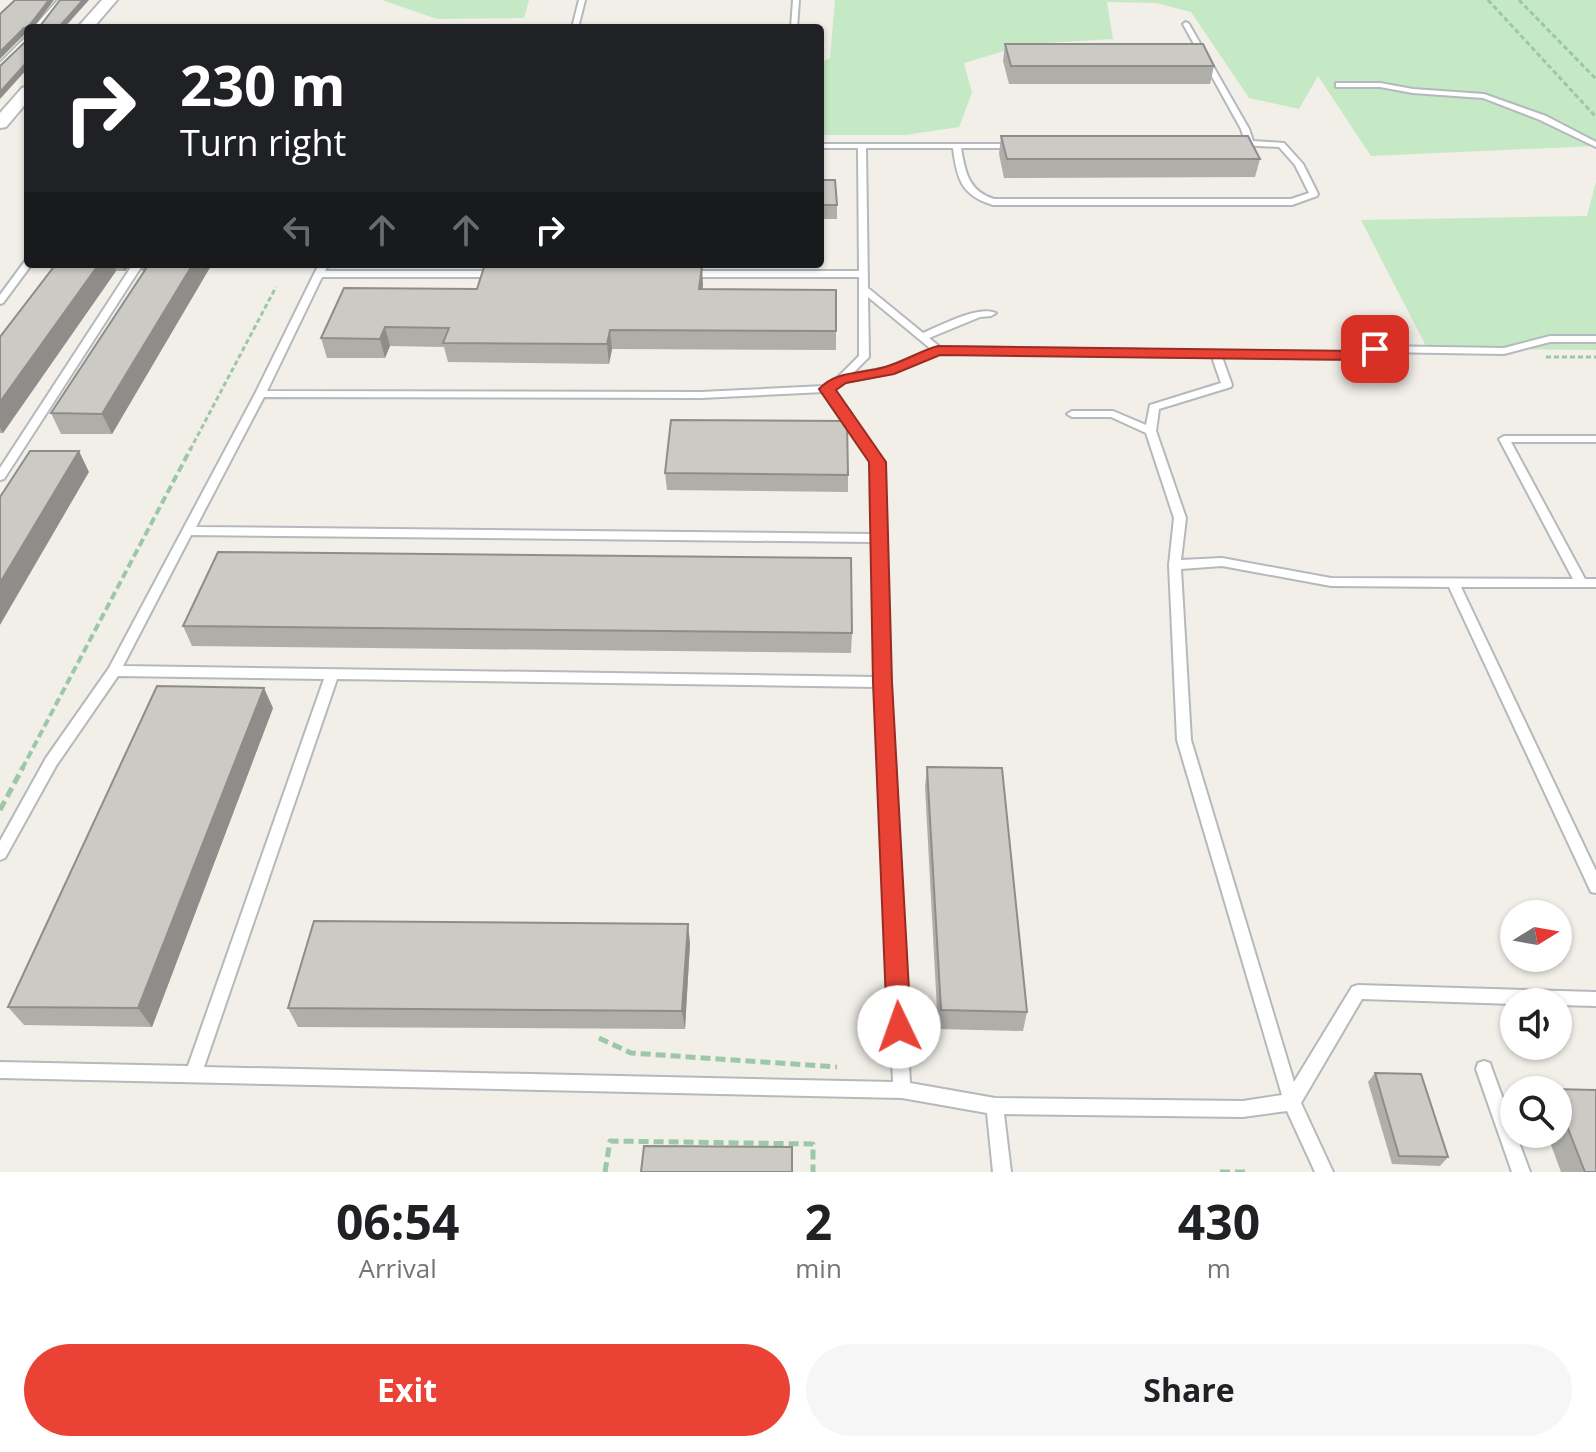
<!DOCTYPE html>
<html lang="en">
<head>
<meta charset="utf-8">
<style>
  body { margin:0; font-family:"Open Sans",sans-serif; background:#f6f6f6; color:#202124; height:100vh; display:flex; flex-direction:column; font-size:30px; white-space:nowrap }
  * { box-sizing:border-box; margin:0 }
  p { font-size:26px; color:#757577 }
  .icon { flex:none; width:44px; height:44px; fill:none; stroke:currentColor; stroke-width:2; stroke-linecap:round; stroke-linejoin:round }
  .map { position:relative; height:1172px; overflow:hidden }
  .details { display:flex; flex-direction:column; background:#fff; flex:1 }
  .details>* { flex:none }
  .guide { position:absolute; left:24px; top:24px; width:800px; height:244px; border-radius:8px; box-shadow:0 2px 6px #0004; background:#202124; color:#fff; overflow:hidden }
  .needle { width:52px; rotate:79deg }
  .buttons { position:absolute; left:1500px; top:900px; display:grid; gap:16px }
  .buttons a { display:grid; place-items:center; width:72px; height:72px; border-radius:50%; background:#fff; box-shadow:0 2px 6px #0004; font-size:40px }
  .pin { position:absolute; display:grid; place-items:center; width:68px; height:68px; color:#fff; margin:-34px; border-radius:16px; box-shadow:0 4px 12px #0006 }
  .me { position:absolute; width:88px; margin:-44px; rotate:357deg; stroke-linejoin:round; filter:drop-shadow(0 0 6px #0008) }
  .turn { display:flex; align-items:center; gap:28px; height:168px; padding:0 24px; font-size:36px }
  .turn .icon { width:104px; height:104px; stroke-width:2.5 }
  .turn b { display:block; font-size:56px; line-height:68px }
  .lanes { display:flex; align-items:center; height:76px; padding:0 24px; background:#0003; justify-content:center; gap:40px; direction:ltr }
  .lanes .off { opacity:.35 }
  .eta { display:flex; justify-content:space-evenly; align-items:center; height:136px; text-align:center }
  .eta b { font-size:48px; font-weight:700; line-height:56px }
  .cta { display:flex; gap:16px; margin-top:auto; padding:16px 24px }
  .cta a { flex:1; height:92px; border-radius:48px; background:#ea4335; color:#fff; font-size:32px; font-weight:700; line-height:92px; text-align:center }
  .cta a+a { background:#f6f6f6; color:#202124 }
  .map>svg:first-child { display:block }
  .green { fill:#c5e8c5 }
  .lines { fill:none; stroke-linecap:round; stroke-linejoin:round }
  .service-casing { stroke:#b5b8bc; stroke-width:4 }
  .minor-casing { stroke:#b5b8bc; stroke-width:4 }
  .path-far2 { stroke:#9cc7a9; stroke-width:3; stroke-dasharray:5 3; stroke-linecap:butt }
  .path-far1 { stroke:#9cc7a9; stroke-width:4; stroke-dasharray:8 4; stroke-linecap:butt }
  .path { stroke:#9cc7a9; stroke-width:5; stroke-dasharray:10 5; stroke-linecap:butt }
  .service { fill:#fff; fill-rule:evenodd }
  .minor { fill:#fff; fill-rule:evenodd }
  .wall { fill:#afaea9 }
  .shaded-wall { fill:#8f8d8a }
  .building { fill:#cccac5; stroke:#8f8d8a; stroke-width:2 }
  .route { fill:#ea4335; stroke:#982c22; stroke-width:2 }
</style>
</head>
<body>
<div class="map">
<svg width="1596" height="1172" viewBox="0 0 1596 1172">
  <rect width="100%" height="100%" fill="#f1efe8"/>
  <!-- green -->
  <g class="green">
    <polygon points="382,0 529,0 524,18 437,19"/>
    <polygon points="835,0 1596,0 1596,146 1371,156 1318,76 1299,109 1249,98 1191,12 1156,3 1107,2 1113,39 1028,44 964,63 972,93 959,127 905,135 820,135 820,63 830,58"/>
    <polygon points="1596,182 1596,350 1427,348 1361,220 1587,216"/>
  </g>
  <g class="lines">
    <!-- service casing -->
    <g class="service-casing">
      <g id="service">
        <polygon points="58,0 65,0 40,28 33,28"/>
        <polygon points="579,0 585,0 578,28 572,28"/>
        <polygon points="793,0 799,0 797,28 791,28"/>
        <path d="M1186 22 1189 24 1249 129 1253 141 1284 143 1303 164 1318 194 1317 196 1292 205H993C961 195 957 179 953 148H866L868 288 923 333C942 325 978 305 996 313L991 316 980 317 929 338 940 347 1363 353 1375 346 1504 348 1550 336H1596V342H1550L1504 354 1377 352 1365 359 1222 357 1232 385 1231 387 1159 409 1156 431 1186 518 1181 560 1222 558 1331 578 1573 579 1499 439 1504 436H1596V442H1511L1585 579H1596V587H1461L1596 871V893L1591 892 1449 587 1331 586 1222 566 1181 569 1191 740 1294 1082 1352 987 1358 985 1596 992V1006L1558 1005V1002H1514V1004L1362 999 1301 1103 1333 1172H1315L1287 1111 1243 1117 1004 1114 1011 1172H993L987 1113 902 1098 0 1078V1062L188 1066 324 679 118 676 56 766 5 858 0 860V841L46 758 109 668 255 394 319 264H329L325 271H496L501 274 496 277H322L267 391 701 392 824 386 838 377 859 356V277H686L681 274 686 271H859L858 148H820V144H1016V148H961C965 173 969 191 994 199H1291L1309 193 1295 165 1279 147 1240 145V141H1245L1241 129 1183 24ZM868 297 931 349 886 368 852 374 869 357ZM939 353 1212 357 1221 383 1150 405 1146 425 1113 411H1072L1067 414 1072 417H1111L1146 433 1174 518 1169 565 1177 740 1282 1095 1243 1101 995 1098 910 1083 889 682 882 462 833 390 844 382 892 373ZM824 392 872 462 873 534 196 527 264 397 701 398ZM191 535 873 542 876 677 123 666ZM337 679 877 687 893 1082 204 1067Z"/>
        <polygon points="28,35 28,41 0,69 0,63"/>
        <polygon points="1336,83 1380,83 1413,89 1484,94 1546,116 1596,142 1596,147 1540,120 1483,98 1413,93 1380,87 1336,87"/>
        <polygon points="28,260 28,264 32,264 3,303 0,304 0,295 25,261"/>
        <polygon points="133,264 143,264 4,479 0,480 0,468"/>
        <polygon points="1484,1061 1490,1063 1492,1069 1514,1129 1514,1134 1516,1134 1530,1172 1512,1172 1476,1069 1478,1063"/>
      </g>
    </g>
    <!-- minor casing -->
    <g class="minor-casing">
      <g id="minor">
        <polygon points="102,0 117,0 93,28 77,28"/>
        <polygon points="28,86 28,101 6,127 0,128 0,113 22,88"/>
      </g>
    </g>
    <!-- path-far2 -->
    <g class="path-far2">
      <polyline points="1488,0 1596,117"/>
      <polyline points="1519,0 1596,79"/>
      <polyline points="1546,357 1596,357"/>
      <polyline points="190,450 276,287"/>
    </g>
    <!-- path-far1 -->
    <polyline class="path-far1" points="22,769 191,448"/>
    <!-- path -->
    <g class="path">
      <polyline points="0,810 23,767"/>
      <polyline points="599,1038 631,1053 837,1067"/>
      <polyline points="605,1172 610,1141 813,1144 813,1172"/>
      <polyline points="1220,1172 1250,1172"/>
    </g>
    <!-- service -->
    <use href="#service" class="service"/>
    <!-- minor -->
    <use href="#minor" class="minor"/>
  </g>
  <!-- wall -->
  <g class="wall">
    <polygon points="1005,44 1214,66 1210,84 1009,84 1003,61"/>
    <polygon points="1001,136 1260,159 1255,177 1004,178 999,154"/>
    <polygon points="820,180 837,205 837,219 820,219"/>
    <polygon points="56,264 131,264 125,271 116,271 3,433 0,433 0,337"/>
    <polygon points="139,264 212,264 112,434 61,434 51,413 144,271 142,271"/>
    <polygon points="703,285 702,289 836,331 836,350 612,349 609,364 448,362 444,347 390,346 385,358 327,358 321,338 477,289"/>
    <polygon points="665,473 848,475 848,492 667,490"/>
    <polygon points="183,626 852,633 851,653 192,646"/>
    <polygon points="273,708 152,1027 24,1025 8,1007"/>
    <polygon points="927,767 1027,1012 1023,1031 938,1029 925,787"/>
    <polygon points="690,943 685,1029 298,1027 288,1008"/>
    <polygon points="1375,1073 1448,1157 1440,1166 1392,1164 1368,1082"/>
    <polygon points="1553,1089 1596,1090 1596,1172 1561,1172 1547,1134 1558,1134 1558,1090"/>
  </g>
  <!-- shaded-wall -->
  <g class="shaded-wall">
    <polygon points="49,0 54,0 33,28 29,26"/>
    <polygon points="83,0 89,0 64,28 58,28"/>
    <polygon points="24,28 26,33 0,59 0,52"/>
    <polygon points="28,61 28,68 0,99 0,92"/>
    <polygon points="99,264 114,264 116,271 3,433 0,428 0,402"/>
    <polygon points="122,264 131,264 125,271"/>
    <polygon points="193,264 212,264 112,434 102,414"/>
    <polygon points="702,266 703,285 700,308 699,289"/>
    <polygon points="385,327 390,346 385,358 380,339"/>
    <polygon points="610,330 612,349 609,364 607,344"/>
    <polygon points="79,451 89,472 0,625 0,583"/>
    <polygon points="264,688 273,708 152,1027 138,1008"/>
    <polygon points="688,924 690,943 685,1029 682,1011"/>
  </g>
  <!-- building -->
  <g class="building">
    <polygon points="15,0 49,0 29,26 40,26 60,0 83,0 58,28 24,28 0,52 0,14"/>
    <polygon points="28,39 28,61 0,92 0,66"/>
    <polygon points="1005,44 1203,44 1214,66 1011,66"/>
    <polygon points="1001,136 1248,136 1260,159 1007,159"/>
    <polygon points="820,180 835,180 837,205 820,205"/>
    <polygon points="56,264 99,264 0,402 0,337"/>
    <polygon points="149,264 193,264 102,414 51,413"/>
    <polygon points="485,264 702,266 699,289 836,290 836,331 610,330 607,344 443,343 449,328 385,327 380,339 321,338 344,288 477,289"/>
    <polygon points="671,420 847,421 848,475 665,473"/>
    <polygon points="30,451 79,451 0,583 0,497"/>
    <polygon points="218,552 851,558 852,633 183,626"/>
    <polygon points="157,686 264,688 138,1008 8,1007"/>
    <polygon points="927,767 1002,768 1027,1012 941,1010"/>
    <polygon points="314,921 688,924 682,1011 288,1008"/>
    <polygon points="1375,1073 1421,1074 1448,1157 1399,1156"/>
    <polygon points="1553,1089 1596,1090 1596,1172 1585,1172 1558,1103 1558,1090"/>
    <polygon points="644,1146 792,1147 792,1172 641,1172"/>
  </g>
  <!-- route -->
  <path class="route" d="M1375 345 1382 349 1365 360 940 355 894 374 846 383 836 390 886 462 892 682 911 1027 908 1035 899 1039 890 1035 887 1027 873 682 869 462 819 389C837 370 862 374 885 367 903 362 920 351 938 346L1362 351Z"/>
</svg>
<div class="buttons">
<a><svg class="needle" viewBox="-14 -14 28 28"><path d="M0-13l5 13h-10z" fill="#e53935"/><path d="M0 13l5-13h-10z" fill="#757577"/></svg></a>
<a><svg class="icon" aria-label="sound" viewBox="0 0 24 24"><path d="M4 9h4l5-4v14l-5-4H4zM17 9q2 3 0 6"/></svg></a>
<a><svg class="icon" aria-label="search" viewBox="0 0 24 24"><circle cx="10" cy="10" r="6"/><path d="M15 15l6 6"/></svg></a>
</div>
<div class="pin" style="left:1375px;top:349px;background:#d93025"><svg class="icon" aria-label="arrive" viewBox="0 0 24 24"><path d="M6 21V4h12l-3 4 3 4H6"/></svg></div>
<svg class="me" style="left:899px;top:1027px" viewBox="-20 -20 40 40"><circle r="19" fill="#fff"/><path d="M0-13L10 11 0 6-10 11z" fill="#ea4335"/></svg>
<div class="guide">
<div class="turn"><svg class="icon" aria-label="right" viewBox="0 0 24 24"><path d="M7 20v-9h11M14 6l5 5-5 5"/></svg><div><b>230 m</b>Turn right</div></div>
<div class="lanes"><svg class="icon off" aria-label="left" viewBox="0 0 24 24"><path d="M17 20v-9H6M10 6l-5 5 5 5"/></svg><svg class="icon off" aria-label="ahead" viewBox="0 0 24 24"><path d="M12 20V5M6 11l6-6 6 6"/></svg><svg class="icon off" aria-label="ahead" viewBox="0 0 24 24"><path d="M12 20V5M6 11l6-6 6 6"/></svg><svg class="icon" aria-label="right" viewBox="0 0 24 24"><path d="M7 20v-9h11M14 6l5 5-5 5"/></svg></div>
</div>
</div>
<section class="details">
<div class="eta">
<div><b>06:54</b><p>Arrival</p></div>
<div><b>2</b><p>min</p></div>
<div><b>430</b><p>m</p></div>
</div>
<div class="cta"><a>Exit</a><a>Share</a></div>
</section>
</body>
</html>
